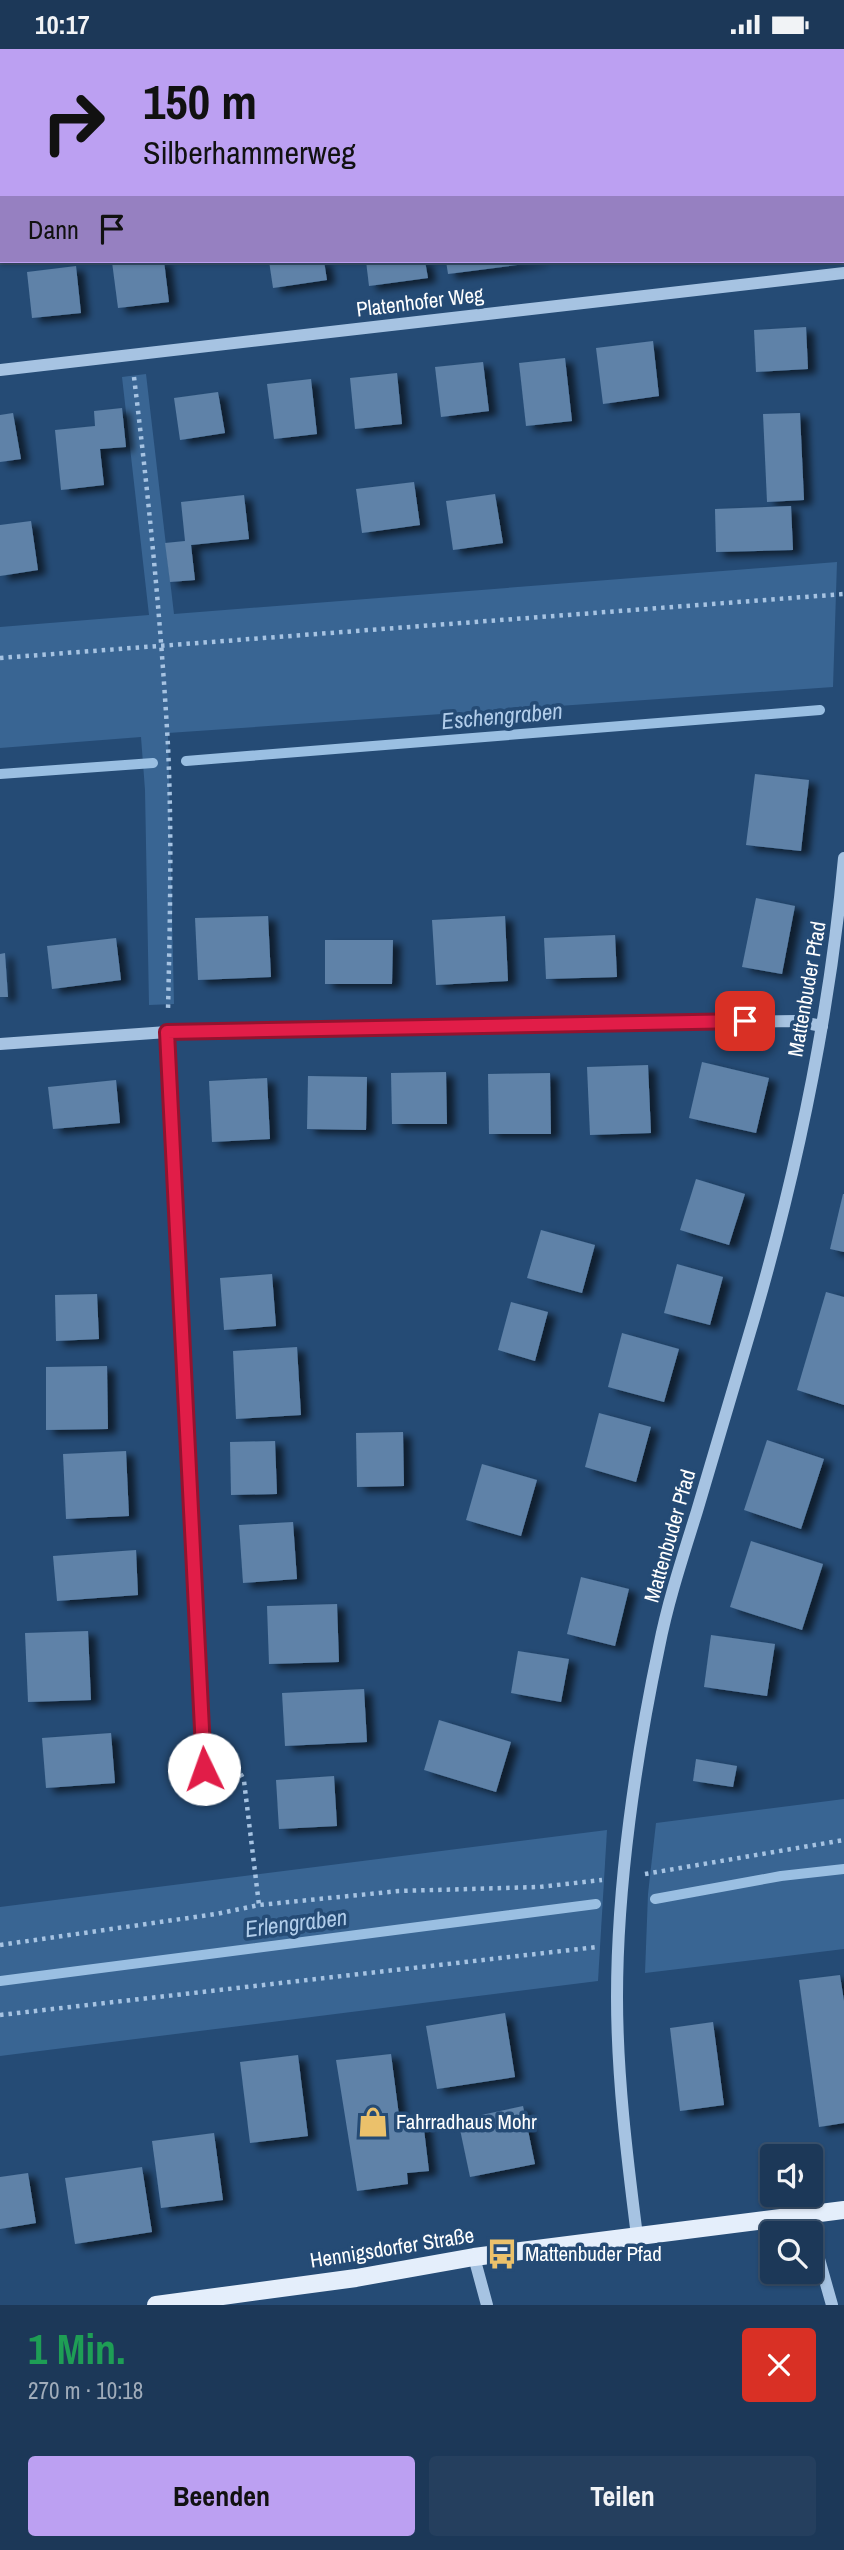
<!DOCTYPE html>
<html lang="de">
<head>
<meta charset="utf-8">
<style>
  body { margin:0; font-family:"Archivo Narrow",sans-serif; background:#253f5e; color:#f1f3f6; height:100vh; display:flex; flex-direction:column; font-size:26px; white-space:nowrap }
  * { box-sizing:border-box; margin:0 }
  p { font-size:23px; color:#a0acba }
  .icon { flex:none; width:38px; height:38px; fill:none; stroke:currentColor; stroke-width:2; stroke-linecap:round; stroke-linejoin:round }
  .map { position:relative; height:2256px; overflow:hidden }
  .drawer { display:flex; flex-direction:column; background:#1c3858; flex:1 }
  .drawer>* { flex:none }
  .guide { position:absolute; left:0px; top:0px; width:845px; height:214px; box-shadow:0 2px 5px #0004,0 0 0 2px #3a526e; background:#bca0f2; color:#111; overflow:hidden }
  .fabs { position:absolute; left:760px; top:2095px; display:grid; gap:14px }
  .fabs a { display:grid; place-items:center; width:63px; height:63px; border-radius:7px; background:#1c3858; box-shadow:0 2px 5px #0004,0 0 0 2px #3a526e; font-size:35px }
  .pin { position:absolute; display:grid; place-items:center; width:60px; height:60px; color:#fff; margin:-30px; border-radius:14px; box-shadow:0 4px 10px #0006 }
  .me { position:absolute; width:77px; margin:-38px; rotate:357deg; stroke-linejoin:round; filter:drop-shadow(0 0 5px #0008) }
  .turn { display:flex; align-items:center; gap:24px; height:147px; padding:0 28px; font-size:32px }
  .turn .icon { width:91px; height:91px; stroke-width:2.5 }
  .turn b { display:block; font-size:49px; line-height:60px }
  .then { display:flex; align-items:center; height:66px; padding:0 28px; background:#0003; gap:14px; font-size:26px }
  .round { display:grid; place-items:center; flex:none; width:74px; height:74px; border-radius:7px; background:#253f5e }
  .overview { display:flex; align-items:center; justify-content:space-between; height:119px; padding:0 28px }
  h1 { font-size:42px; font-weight:700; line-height:52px; color:#1e9e55 }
  .button { display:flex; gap:14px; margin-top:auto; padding:14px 28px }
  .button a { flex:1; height:80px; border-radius:7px; background:#bca0f2; color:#111; font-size:28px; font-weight:700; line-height:80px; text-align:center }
  .button a+a { background:#253f5e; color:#f1f3f6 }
  .status { display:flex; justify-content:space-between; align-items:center; height:49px; padding:0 35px; background:#1c3858; direction:ltr }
  .status svg { height:19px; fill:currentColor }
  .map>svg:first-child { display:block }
  .green { fill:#396593 }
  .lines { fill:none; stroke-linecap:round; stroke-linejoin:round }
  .stream { stroke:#9abfe2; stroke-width:10 }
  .building { fill:#5e82a8; filter:url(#shadow) }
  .path { stroke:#a6c3e2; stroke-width:4.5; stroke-dasharray:3.5 5; stroke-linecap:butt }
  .minor { stroke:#a6c3e2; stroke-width:12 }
  .major { stroke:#e4eefb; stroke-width:18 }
  .route-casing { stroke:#92132f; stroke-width:18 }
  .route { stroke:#e11d48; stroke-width:12 }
  .labels { text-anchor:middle; stroke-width:7; stroke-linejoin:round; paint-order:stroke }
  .street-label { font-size:21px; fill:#fff; stroke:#254b75 }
  .poi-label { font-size:21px; fill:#fff; stroke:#254b75; text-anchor:start }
  .water-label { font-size:23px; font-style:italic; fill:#b1cdea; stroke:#254b75 }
</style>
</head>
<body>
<div class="status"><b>10:17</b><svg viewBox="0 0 49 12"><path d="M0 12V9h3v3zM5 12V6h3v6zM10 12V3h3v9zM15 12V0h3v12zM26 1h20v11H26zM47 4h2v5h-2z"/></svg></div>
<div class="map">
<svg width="844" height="2256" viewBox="0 0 844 2256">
  <defs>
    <filter id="shadow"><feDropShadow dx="8" dy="4.5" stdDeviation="3.5" flood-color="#0009"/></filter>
  </defs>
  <rect width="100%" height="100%" fill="#254b75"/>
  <!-- green -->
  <g class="green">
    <polygon points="146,325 174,565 837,513 833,638 168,684 174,955 149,956 145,741 141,688 0,699 0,578 149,566 122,328"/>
    <polygon points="844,1750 844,1900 645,1924 648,1845 656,1774"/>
    <polygon points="607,1781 598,1932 0,2007 0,1858"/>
  </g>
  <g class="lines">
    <!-- stream -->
    <g class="stream">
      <polyline points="186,712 820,661"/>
      <polyline points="0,725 153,714"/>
      <polyline points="655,1850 781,1827 844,1820"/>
      <polyline points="0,1932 596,1855"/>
    </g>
  </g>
  <!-- building -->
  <g class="building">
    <polygon points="123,212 164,212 169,253 118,259 112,213"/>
    <polygon points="269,212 324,212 327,231 273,239"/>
    <polygon points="366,212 425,212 428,229 369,237"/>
    <polygon points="446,212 540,212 540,213 448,225"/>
    <polygon points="76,217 81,264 32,269 27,223"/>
    <polygon points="806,278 808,320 756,323 754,281"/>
    <polygon points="653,292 659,347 603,355 596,299"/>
    <polygon points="565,309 572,372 526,377 519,314"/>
    <polygon points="483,313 489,362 441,368 435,318"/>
    <polygon points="397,324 402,375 355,380 350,329"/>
    <polygon points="311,330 317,385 274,390 267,335"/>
    <polygon points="218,343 225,384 180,391 174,349"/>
    <polygon points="122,359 126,398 100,400 104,436 61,441 55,381 95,377 94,362"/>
    <polygon points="13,364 21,410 0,413 0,366"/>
    <polygon points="800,364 804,451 767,453 763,365"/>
    <polygon points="414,433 420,476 362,484 356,440"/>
    <polygon points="495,445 503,494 453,501 446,452"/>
    <polygon points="244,446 249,490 191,496 195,531 170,533 165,494 185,492 181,453"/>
    <polygon points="791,457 793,501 716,503 715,460"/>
    <polygon points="31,472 38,521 0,527 0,476"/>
    <polygon points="755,725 809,731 801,802 746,796"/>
    <polygon points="756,849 795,857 782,925 742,918"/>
    <polygon points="268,867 271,928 198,931 195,869"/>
    <polygon points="505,867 508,932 436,936 432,871"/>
    <polygon points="615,886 617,928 546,930 544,889"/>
    <polygon points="116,889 121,931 52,940 47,897"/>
    <polygon points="325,891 393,891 392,935 325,935"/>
    <polygon points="5,904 8,948 0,948 0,905"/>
    <polygon points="702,1013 769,1029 756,1084 689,1069"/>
    <polygon points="648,1016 651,1084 590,1086 587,1018"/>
    <polygon points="446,1023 447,1075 392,1075 391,1024"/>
    <polygon points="550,1024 551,1085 489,1085 488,1025"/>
    <polygon points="308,1027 367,1028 366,1081 307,1080"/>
    <polygon points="267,1029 270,1090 212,1093 209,1032"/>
    <polygon points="116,1031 120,1074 53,1080 48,1038"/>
    <polygon points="696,1130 745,1145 729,1196 680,1181"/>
    <polygon points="843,1145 844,1145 844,1203 830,1200"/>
    <polygon points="541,1181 595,1196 582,1244 527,1229"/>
    <polygon points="677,1215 723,1228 710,1276 664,1264"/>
    <polygon points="272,1225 276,1277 224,1281 220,1229"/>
    <polygon points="826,1243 844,1248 844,1356 797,1341"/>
    <polygon points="97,1245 99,1290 56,1292 55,1246"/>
    <polygon points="511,1253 548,1263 535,1312 498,1301"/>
    <polygon points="622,1284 679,1300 664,1353 608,1338"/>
    <polygon points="297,1298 301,1366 236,1370 233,1302"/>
    <polygon points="107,1317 108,1380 46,1381 46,1318"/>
    <polygon points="599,1364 651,1378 636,1433 585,1418"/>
    <polygon points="403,1383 404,1437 357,1438 356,1384"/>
    <polygon points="767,1391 824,1410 801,1480 744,1461"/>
    <polygon points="275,1392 277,1445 231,1446 230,1393"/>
    <polygon points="126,1402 129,1467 66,1470 63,1405"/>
    <polygon points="482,1415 537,1431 521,1487 466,1471"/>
    <polygon points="293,1473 297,1530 243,1534 239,1476"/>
    <polygon points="751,1492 823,1515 802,1581 730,1558"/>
    <polygon points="136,1501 138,1546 57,1552 53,1507"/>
    <polygon points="581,1528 629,1540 615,1597 567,1585"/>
    <polygon points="337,1555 339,1613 269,1615 267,1557"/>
    <polygon points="88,1582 91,1651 28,1653 25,1584"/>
    <polygon points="711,1586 775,1595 767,1647 704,1638"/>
    <polygon points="518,1602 569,1610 561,1653 511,1644"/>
    <polygon points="364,1640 367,1693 285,1697 282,1644"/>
    <polygon points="439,1671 511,1693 496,1743 424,1721"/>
    <polygon points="111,1684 115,1734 46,1739 42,1689"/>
    <polygon points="696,1710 737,1717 733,1738 693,1732"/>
    <polygon points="334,1727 337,1777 279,1780 276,1731"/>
    <polygon points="840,1926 844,1952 844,2074 819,2078 799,1931"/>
    <polygon points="505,1964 515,2028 437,2040 426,1977"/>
    <polygon points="713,1973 724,2056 680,2062 670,1979"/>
    <polygon points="391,2005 400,2074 423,2072 429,2122 407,2124 408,2135 357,2142 336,2011"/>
    <polygon points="298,2006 308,2087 250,2094 240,2013"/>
    <polygon points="523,2057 535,2115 470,2128 458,2071"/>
    <polygon points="214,2084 223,2151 161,2159 152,2092"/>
    <polygon points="142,2118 152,2183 75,2195 65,2129"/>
    <polygon points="28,2124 36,2174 0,2180 0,2128"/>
  </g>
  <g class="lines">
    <!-- path -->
    <g class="path">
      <path d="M134 328C149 451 161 573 168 697 172 785 170 873 168 961"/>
      <polyline points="0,609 844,545"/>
      <path d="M226 1718C236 1717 241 1724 244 1732L259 1856"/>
      <polyline points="645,1825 844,1791"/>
      <polyline points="0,1896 216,1865 259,1856 399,1842 539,1838 602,1831"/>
      <polyline points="0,1966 597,1898"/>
    </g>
    <!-- minor -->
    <g class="minor">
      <polyline points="807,0 807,2"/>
      <polyline points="0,321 844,224"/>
      <polyline points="167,983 204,1720"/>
      <polyline points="0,995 167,983 796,972 822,977"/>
      <polyline points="813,2165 819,2210 832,2256"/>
      <path d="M637 2187C627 2108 617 2027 617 1948 617 1836 636 1707 659 1598 668 1552 683 1507 697 1462 716 1396 736 1331 755 1266 798 1117 830 963 844 809"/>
      <polyline points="474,2208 487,2256"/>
    </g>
    <!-- major -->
    <polyline class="major" points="156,2256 356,2229 474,2208 844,2161"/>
  </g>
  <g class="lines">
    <!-- route casing -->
    <g class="route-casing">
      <polyline id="route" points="204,1720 167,983 745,972"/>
    </g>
    <!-- route -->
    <use href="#route" class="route"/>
  </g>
  <!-- icons -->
  <defs>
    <g id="shop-bare" transform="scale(2.415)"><path d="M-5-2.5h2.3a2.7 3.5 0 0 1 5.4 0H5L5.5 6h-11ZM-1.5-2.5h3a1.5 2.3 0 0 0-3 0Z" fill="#ebc16b" stroke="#254b75" stroke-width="2.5" paint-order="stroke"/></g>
    <g id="bus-bare" transform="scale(2.415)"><path d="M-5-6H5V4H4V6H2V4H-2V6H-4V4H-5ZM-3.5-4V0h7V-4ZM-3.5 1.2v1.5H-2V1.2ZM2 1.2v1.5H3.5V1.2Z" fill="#ebc16b" stroke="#254b75" stroke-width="2.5" paint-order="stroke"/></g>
  </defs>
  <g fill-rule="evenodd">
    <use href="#shop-bare" x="373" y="2073"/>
    <use href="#bus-bare" x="502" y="2205"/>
  </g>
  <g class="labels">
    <!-- street labels -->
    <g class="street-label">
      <text transform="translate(420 253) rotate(-7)" y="7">Platenhofer Weg</text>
      <text transform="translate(807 940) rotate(-80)" y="7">Mattenbuder Pfad</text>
      <text transform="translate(670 1487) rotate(-74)" y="7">Mattenbuder Pfad</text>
      <text transform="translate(392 2199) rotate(-9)" y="7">Hennigsdorfer Straße</text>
    </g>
    <!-- poi labels -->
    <g class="poi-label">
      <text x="396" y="2080">Fahrradhaus Mohr</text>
      <text x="525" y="2212">Mattenbuder Pfad</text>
    </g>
    <!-- water labels -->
    <g class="water-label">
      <text transform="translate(502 667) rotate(-5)" y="8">Eschengraben</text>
      <text transform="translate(296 1874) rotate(-7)" y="8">Erlengraben</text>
    </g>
  </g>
</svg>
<div class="fabs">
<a><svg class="icon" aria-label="sound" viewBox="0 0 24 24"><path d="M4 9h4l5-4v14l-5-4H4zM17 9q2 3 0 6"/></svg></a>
<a><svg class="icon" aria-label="search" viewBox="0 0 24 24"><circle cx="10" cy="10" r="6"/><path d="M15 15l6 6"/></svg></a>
</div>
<div class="pin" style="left:745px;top:972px;background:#d93025"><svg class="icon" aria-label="arrive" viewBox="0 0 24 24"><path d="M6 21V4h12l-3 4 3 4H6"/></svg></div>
<svg class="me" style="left:204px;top:1720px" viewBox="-20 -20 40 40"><circle r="19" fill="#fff"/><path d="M0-13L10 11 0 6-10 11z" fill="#e11d48"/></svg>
<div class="guide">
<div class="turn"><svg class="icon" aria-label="right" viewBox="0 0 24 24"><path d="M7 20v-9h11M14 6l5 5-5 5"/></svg><div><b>150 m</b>Silberhammerweg</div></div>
<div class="then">Dann<svg class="icon" aria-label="arrive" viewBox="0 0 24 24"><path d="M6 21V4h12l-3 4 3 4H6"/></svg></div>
</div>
</div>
<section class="drawer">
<div class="overview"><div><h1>1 Min.</h1><p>270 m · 10:18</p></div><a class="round" style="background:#d93025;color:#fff"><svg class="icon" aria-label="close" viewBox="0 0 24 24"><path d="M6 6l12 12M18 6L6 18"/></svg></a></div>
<div class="button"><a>Beenden</a><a>Teilen</a></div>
</section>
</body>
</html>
